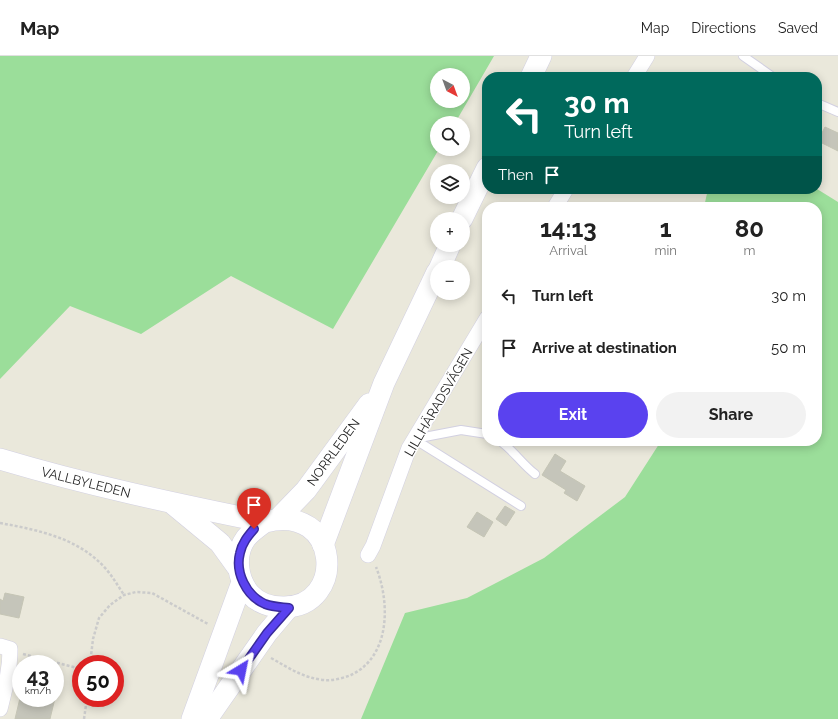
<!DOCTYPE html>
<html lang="en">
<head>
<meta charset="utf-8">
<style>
  body { margin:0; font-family:Raleway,sans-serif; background:#f2f2f2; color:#222; height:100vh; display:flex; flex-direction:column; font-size:15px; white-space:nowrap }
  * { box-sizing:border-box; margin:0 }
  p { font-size:13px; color:#767676 }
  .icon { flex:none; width:22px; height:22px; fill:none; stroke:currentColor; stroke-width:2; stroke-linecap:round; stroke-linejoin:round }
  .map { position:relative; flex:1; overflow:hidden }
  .side { position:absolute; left:482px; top:146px; width:340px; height:244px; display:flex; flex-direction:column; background:#fff; border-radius:16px; box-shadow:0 2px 10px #0003 }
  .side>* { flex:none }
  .hud { position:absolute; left:482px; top:16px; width:340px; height:122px; border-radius:16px; box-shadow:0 2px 10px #0003; background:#00695c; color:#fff; overflow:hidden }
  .needle { width:26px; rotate:139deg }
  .tools { position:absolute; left:430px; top:12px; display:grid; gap:8px }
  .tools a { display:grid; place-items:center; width:40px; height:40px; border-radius:50%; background:#fff; box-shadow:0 2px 10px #0003; font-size:20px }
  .speed { position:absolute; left:12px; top:599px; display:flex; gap:8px; font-size:20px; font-weight:700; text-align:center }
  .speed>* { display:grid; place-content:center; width:52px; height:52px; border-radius:50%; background:#fff; box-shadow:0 2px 10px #0003; line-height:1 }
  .speed small { font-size:10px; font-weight:400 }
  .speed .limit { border:6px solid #d22; background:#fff; color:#111 }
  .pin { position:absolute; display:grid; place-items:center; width:34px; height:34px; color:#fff; margin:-41px -17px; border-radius:50% 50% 50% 0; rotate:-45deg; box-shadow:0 0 4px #0007 }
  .pin .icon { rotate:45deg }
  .me { position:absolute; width:44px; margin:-22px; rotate:35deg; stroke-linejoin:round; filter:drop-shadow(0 0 3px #0008) }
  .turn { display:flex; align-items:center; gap:14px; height:84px; padding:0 16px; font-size:18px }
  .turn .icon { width:52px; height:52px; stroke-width:2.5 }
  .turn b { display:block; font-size:28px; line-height:34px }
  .then { display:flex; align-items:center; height:38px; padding:0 16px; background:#0003; gap:8px; font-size:15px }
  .eta { display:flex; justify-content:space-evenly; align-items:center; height:68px; text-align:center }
  .eta b { font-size:24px; font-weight:700; line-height:28px }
  .action { display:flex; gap:8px; margin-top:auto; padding:8px 16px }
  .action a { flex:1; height:46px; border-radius:24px; background:#5a42ef; color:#fff; font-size:16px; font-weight:700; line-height:46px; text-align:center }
  .action a+a { background:#f2f2f2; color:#222 }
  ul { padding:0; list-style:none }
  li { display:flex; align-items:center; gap:12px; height:52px; padding:0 16px }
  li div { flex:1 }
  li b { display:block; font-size:15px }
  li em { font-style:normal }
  header { display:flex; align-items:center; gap:24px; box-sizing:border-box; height:56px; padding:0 20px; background:#fff; border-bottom:1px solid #e0e0e0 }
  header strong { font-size:19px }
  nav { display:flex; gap:22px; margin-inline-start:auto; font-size:14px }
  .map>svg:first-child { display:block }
  .green { fill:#9bde9a; fill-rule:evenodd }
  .building { fill:#c5c5ba; stroke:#c5c5b5 }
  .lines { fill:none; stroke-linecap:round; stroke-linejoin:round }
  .lane-casing { stroke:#d2d0e1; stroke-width:10 }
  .street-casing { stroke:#d2d0e1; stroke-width:16 }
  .secondary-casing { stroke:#d2d0e1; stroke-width:22 }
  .path { stroke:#cbcbcb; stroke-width:2.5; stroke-dasharray:3 2; stroke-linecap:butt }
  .lane { stroke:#fff; stroke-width:8 }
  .street { stroke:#fff; stroke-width:15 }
  .secondary { stroke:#fff; stroke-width:21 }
  .route-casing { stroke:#3a2b9b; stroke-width:10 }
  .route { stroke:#5a42ef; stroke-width:7 }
  .labels { text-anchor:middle; stroke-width:3; stroke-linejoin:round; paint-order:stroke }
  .street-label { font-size:13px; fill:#282828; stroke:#fff }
</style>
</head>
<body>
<header>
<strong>Map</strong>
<nav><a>Map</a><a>Directions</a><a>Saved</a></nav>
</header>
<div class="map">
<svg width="838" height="663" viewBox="0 0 838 663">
  <rect width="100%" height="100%" fill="#eae8db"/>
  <!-- green -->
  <g class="green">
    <path d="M0 0H494L455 67H437V93H439L333 273 231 220 141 278 70 250 0 323ZM437 19H463V45H437Z"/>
    <polygon points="708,133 817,133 838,146 838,663 361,663 405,557 467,542 544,502 625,441 661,385 817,385 817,151 704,151"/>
  </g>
  <!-- building -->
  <g class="building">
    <polygon points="825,71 838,77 838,95 818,85"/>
    <polygon points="555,398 566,405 560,415 585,430 577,445 564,437 566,434 542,419"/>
    <polygon points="505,450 515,456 506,470 496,463"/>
    <polygon points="477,456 493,466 484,481 467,471"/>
    <polygon points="5,537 24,541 19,562 0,558 0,543 3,545"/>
    <polygon points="20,642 55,642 50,663 15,663"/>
  </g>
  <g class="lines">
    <!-- lane casing -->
    <g class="lane-casing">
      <g id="lane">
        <polyline points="743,0 773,21"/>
        <polyline points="817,47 838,56"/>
        <polyline points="487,378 461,374 414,383 521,450"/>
        <path d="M500 385C513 394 522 408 535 418"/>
      </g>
    </g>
    <!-- street casing -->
    <g class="street-casing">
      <g id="street">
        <polyline points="634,21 647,0"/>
        <polyline points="555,151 566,133"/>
        <polyline points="368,499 373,490 409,392 487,262"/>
        <path d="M0 590 10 593C10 614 5 633 0 653"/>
      </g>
    </g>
    <!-- secondary casing -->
    <g class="secondary-casing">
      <g id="secondary">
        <polyline points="531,21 541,0"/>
        <polyline points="462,163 487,112"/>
        <polyline points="440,211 450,189"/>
        <path d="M0 403C87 429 176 448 265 466 341 446 347 552 283 551 271 551 258 547 250 538 237 523 234 498 246 482 252 475 258 471 265 466"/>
        <polyline points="174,449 220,487 238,512"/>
        <polyline points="278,463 306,434 369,348"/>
        <polyline points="323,489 384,327 437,216"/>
        <polyline points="192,663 242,526"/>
        <polyline points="207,663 267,577 289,551"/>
      </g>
    </g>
    <!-- path -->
    <g class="path">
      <path d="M0 467C38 474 79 482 106 513 113 521 118 530 124 539"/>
      <polyline points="23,598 81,613"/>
      <path d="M271 602C289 612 303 622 324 624 333 625 343 622 351 619 391 600 390 546 376 511"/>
      <polyline points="90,608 93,583 99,562 110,549 124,539 136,536 152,537 208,568"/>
      <polyline points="84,663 87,642"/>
    </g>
    <!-- lane -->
    <use href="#lane" class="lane"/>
    <!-- street -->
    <use href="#street" class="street"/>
    <!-- secondary -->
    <use href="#secondary" class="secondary"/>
  </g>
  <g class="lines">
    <!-- route casing -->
    <g class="route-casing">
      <path id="route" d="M241 614 267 577 289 552C280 551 273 551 265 548 246 540 235 516 240 497 242 487 248 480 254 473"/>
    </g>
    <!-- route -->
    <use href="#route" class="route"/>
  </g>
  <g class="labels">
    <!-- street labels -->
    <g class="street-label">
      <text transform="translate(438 346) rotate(-60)" y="5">LILLHÄRADSVÄGEN</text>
      <text transform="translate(333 396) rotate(-54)" y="5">NORRLEDEN</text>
      <text transform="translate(86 426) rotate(14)" y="5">VALLBYLEDEN</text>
    </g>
  </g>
</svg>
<div class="tools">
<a><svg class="needle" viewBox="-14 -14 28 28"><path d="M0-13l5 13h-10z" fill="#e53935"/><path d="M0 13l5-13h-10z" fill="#767676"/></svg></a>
<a><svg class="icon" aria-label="search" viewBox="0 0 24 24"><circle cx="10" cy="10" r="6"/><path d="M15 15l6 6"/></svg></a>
<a><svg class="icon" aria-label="layers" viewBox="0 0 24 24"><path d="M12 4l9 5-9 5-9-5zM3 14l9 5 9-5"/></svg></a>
<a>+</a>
<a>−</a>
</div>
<div class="speed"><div>43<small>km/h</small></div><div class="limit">50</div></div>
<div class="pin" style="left:254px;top:473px;background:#d93025"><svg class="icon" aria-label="arrive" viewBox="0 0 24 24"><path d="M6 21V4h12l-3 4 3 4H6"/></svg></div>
<svg class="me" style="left:241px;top:614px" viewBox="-20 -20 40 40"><path d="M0-17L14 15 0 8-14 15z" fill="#5a42ef" stroke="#fff" stroke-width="4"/></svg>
<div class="hud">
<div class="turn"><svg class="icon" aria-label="left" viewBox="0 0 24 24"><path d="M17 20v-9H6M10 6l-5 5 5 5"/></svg><div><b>30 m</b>Turn left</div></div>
<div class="then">Then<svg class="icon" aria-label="arrive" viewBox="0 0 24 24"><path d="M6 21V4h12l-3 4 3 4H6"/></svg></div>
</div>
<section class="side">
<div class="eta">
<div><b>14:13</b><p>Arrival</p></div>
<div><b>1</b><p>min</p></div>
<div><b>80</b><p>m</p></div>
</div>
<ul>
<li><svg class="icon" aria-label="left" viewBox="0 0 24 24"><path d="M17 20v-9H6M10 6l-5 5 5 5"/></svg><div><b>Turn left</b></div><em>30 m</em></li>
<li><svg class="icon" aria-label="arrive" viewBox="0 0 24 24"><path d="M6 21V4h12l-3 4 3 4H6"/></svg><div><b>Arrive at destination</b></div><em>50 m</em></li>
</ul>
<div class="action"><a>Exit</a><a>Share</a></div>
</section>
</div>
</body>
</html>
